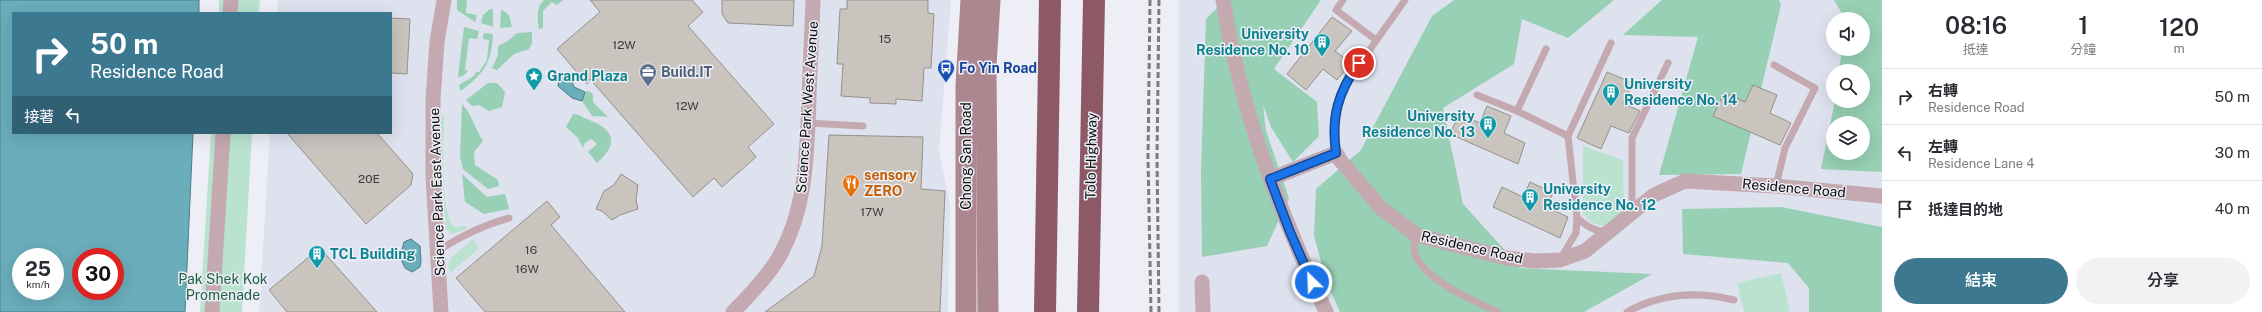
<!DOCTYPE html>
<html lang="zh-TW">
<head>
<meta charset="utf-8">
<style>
  body { margin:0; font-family:"Public Sans","Noto Sans TC",sans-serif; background:#f2f2f3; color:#2b2b33; height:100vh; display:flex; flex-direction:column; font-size:15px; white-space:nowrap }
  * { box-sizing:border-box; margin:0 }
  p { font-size:13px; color:#7c7c81 }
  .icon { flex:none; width:22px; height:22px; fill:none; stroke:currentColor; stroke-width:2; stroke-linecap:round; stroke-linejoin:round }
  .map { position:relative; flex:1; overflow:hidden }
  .drawer { display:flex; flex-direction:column; background:#fff; width:380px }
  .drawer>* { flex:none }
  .top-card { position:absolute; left:12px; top:12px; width:380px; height:122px; border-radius:0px; box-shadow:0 4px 16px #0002; background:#3c7990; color:#fff; overflow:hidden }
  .controls { position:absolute; left:1826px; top:12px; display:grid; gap:8px }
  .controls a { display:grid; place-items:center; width:44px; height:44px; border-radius:50%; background:#fff; box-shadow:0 4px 16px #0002; font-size:20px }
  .speed { position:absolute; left:12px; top:248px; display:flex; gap:8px; font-size:20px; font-weight:700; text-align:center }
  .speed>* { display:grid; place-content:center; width:52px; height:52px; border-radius:50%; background:#fff; box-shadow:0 4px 16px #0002; line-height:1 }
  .speed small { font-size:10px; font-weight:400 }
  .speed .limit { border:6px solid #d22; background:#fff; color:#111 }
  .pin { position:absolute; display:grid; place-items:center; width:34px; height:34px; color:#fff; margin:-17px; border:2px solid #fff; border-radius:50%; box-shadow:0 1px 4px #0007 }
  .me { position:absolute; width:44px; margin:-22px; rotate:336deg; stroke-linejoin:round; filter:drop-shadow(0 0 3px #0008) }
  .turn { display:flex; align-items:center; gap:14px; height:84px; padding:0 12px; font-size:18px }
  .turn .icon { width:52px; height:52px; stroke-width:2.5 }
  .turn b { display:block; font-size:28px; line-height:34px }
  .then { display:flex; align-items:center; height:38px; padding:0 12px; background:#0003; gap:8px; font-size:15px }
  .eta { display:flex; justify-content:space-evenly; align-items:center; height:68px; text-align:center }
  .eta b { font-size:24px; font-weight:600; line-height:28px }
  .button { display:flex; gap:8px; margin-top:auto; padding:8px 12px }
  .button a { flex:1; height:46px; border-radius:24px; background:#3c7990; color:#fff; font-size:16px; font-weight:600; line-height:46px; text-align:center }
  .button a+a { background:#f2f2f3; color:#2b2b33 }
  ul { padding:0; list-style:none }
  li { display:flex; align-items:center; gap:12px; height:56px; padding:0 12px; border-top:1px solid #e1e1e2 }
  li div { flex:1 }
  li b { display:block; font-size:15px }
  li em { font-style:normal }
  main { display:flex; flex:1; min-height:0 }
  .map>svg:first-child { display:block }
  .built { fill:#dee2ef; fill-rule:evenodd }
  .green { fill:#b9e3ce }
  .forest { fill:#97d0b4; fill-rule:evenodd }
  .water { fill:#6aadbb; stroke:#4e7d87; fill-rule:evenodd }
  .building { fill:#c9c4be; stroke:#95908b }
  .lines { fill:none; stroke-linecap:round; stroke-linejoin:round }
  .lane { stroke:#c4a9b0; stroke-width:7 }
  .street { stroke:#c4a9b0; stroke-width:15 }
  .secondary { stroke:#ad8790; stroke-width:21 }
  .highway { stroke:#8d5967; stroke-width:22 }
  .rail { stroke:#7b7c81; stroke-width:3; stroke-dasharray:6 3; stroke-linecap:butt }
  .route-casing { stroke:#114b97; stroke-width:10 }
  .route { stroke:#1a73e8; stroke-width:7 }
  .labels { text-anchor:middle; stroke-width:3; stroke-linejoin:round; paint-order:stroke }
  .number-label { font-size:12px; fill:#3b3a3b }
  .culture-label { font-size:14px; font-weight:bold; fill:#0d838f; stroke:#eeeff6; text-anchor:start }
  .transit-label { font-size:14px; font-weight:bold; fill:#164399; stroke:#eeeff6; text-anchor:start }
  .service-label { font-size:14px; font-weight:bold; fill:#4e5e75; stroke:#eeeff6; text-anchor:start }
  .street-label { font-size:14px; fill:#0c0c0f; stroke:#eeeff6 }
  .food-label { font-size:14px; font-weight:bold; fill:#c56008; stroke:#eeeff6; text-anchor:start }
  .park-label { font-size:14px; fill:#1e6146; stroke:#eeeff6 }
</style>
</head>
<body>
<main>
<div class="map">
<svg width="1882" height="312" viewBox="0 0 1882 312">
  <rect width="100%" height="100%" fill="#eeeff6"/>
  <!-- built -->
  <g class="built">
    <polygon points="278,0 951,0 939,151 950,204 948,312 259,312 270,133 391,133 391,13 277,13"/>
    <path d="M1179 0H1882V312H1179ZM1833 19H1863V49H1833ZM1833 71H1863V101H1833ZM1833 123H1863V153H1833Z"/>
  </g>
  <!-- green -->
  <g class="green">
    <polygon points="219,0 260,0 259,13 219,13"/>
    <path d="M444 115C444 139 439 210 454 227L466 226 467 229 452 234 446 229 441 174V118Z"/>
    <polygon points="211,133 252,133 242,312 200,312"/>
    <path d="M1583 146 1623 160 1624 211 1609 226C1597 226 1590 223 1583 214Z"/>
    <polygon points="473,239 478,247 476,251 451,272 448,268 450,259"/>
    <polygon points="1781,273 1790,312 1744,312 1737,283"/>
  </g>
  <!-- forest -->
  <g class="forest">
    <polygon points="457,0 467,0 466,13 477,15 475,22 457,10"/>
    <path d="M563 0 557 5 552 2 543 11V28L539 29C537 19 536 7 544 0Z"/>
    <polygon points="1225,0 1321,0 1274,69 1317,102 1319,136 1293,162 1271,127 1263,105 1266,131 1289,198 1267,246 1202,257 1201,170 1206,19"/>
    <polygon points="1454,0 1614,0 1568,38 1522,19 1514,64 1443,108 1463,204 1521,268 1652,274 1584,312 1340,312 1327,283 1314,236 1316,189 1361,150 1432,16"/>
    <polygon points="1662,0 1779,0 1781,5 1741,174 1659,175 1698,37 1623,35"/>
    <path d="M1834 0H1882V172L1821 169 1835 101H1863V71H1839L1842 49H1863V19H1845ZM1833 123H1863V153H1833Z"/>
    <polygon points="490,9 493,9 493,27 481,23 483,15"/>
    <polygon points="501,9 509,15 512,27 500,28"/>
    <polygon points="464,27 479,31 477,39 469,38 465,70 468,71 463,76 458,77"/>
    <polygon points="532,32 532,43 529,49 514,54 497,70 492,68 498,55 498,46 508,41 517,33"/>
    <path d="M484 33 493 34C491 64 485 72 462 90H460L459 85 474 76 476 72H479L487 60 489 40 483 39Z"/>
    <polygon points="488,83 497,83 505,92 502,107 489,111 479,105 472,106 466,100"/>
    <polygon points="588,91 593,94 593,102 608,117 592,116 582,101 585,92"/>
    <path d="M462 104C472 114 475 129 483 141L474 152 475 165 498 180 499 186 488 189 463 169 460 157Z"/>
    <path d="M573 114C580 114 581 117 587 119 614 129 620 143 597 163L588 152 597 144 591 139 585 143 583 148 578 138 566 127Z"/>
    <polygon points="462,174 487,197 505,194 509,209 484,214 465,202"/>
    <polygon points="1781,207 1882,227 1882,312 1809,312 1809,288 1788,263 1683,254 1682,209"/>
  </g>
  <!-- water -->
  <g class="water">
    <path d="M0 0H199V13H13V133H193L185 312H0ZM21 257H55V291H21ZM81 257H115V291H81Z"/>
    <polygon points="559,72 565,77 570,76 574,87 585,92 582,101 572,98 558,86"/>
    <polygon points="411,239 420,246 421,261 420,267 412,272 405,268 400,257 404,242"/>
  </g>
  <!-- building -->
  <g class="building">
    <polygon points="590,0 692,0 703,12 688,26 774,124 748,147 756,157 722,187 714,178 693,197 590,79 587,84 557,49 600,12"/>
    <polygon points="722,0 794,0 793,26 728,23 722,14"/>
    <polygon points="847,0 928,0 928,13 934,14 931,68 924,68 922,101 896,99 896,104 870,103 870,98 841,96 843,64 837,64 840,9 847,9"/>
    <polygon points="1332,17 1352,31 1335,51 1351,63 1337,80 1323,69 1306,90 1287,74"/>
    <polygon points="391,18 410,19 407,74 391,73"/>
    <polygon points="1607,72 1633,83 1623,103 1640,111 1629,133 1611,126 1601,149 1577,138"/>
    <polygon points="1753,85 1777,95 1770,113 1791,123 1780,145 1713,116 1724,93 1745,102"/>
    <polygon points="1487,106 1511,116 1504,133 1525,143 1518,164 1450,134 1459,114 1480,123"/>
    <polygon points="287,133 377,133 413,174 411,185 366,224"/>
    <polygon points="829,135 923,137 921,189 945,191 940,312 765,312 814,276 822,246"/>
    <polygon points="621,174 638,185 636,200 638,209 620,215 612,220 602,211 596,209 604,191 614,185"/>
    <polygon points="1530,182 1553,193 1546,207 1568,217 1560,238 1493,207 1502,187 1523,197"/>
    <polygon points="547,201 560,217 551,225 625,312 485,312 456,278"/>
    <polygon points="320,248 377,312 287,312 269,290"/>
  </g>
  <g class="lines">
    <!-- lane -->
    <g class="lane">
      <polyline points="1343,0 1336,10 1376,40"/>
      <polyline points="1774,65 1815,88 1785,148 1776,186"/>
      <polyline points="1477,95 1517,111 1568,136"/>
      <polyline points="1517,111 1546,49"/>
      <polyline points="808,123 863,126"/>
      <polyline points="1336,153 1333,131 1342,89 1405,0"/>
      <polyline points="1632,213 1632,138 1668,63"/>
      <path d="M1577 218C1586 226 1594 231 1606 232"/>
      <path d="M1416 235C1414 242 1413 247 1415 254 1424 280 1474 301 1498 312"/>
      <path d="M439 250C461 236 483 225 509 218"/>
      <polyline points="1562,256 1576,233 1577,218 1568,136 1611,43"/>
      <path d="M1627 312C1661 293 1697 291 1734 300"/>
    </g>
    <!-- street -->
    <g class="street">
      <path d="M1223 0C1240 110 1280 212 1326 312"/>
      <polyline points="230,13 231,0"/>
      <polyline points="1270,179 1336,153 1340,160 1381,208 1416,235 1506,258 1535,261 1560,260 1585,251 1654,195 1685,181 1776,186 1882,196"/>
      <polyline points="1202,282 1203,312"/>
      <polyline points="212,312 223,133"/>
      <polyline points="441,312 433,176 433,100 437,42 444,0"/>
      <path d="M733 312C748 297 764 280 776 262 807 212 807 153 809 97 810 65 812 32 813 0"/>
    </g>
    <!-- secondary -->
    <g class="secondary">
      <polyline points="966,312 966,85 971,0"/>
      <polyline points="988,312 986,66 990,0"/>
    </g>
    <!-- highway -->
    <g class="highway">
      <polyline points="1045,312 1050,0"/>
      <polyline points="1088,312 1094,0"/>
    </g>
    <!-- rail -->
    <g class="rail">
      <polyline points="1150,0 1148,158 1151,312"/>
      <polyline points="1159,0 1157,158 1159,312"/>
    </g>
  </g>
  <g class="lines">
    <!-- route casing -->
    <g class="route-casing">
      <path id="route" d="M1312 282 1290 232 1270 179 1336 153C1331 117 1338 92 1359 63"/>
    </g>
    <!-- route -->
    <use href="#route" class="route"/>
  </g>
  <!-- icons -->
  <defs>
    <g id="building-pin" transform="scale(0.9)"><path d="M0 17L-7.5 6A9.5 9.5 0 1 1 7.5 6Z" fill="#0f9aa8" stroke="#eeeff6"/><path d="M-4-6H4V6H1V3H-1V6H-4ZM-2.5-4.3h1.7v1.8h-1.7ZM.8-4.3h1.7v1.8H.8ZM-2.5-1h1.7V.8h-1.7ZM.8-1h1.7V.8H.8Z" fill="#fff"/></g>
    <g id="bus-pin" transform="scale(0.9)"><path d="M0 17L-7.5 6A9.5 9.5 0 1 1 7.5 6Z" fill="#1a4fb4" stroke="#eeeff6"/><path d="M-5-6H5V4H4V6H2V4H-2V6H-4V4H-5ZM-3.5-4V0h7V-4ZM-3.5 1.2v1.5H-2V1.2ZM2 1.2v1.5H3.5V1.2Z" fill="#fff"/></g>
    <g id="office-pin" transform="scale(0.9)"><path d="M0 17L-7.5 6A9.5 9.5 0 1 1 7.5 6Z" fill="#5c6f8a" stroke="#eeeff6"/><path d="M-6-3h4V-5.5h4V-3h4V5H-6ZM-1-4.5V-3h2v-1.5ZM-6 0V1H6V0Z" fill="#fff"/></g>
    <g id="sight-pin" transform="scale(0.9)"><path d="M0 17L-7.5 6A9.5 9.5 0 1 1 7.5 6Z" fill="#0f9aa8" stroke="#eeeff6"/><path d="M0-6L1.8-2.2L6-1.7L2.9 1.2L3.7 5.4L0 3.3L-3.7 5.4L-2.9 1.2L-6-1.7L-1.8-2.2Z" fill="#fff"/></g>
    <g id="restaurant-pin" transform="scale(0.9)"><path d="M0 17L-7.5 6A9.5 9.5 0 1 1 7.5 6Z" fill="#e8710a" stroke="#eeeff6"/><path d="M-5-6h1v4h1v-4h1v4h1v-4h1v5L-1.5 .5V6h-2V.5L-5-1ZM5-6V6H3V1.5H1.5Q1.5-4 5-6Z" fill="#fff"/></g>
  </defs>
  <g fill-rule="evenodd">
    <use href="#building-pin" x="1322" y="42"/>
    <use href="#bus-pin" x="946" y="68"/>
    <use href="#office-pin" x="648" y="72"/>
    <use href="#sight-pin" x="534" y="76"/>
    <use href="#building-pin" x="1611" y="92"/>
    <use href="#building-pin" x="1488" y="124"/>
    <use href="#restaurant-pin" x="851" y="183"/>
    <use href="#building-pin" x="1530" y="197"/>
    <use href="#building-pin" x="317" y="254"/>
  </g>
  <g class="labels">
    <!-- number labels -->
    <g class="number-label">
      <text x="885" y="43">15</text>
      <text x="624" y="49">12W</text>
      <text x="687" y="110">12W</text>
      <text x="369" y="183">20E</text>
      <text x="872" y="216">17W</text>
      <text x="531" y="254">16</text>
      <text x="527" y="273">16W</text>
    </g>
    <!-- culture labels -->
    <g class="culture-label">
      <text x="1309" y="39" text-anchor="end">University<tspan x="1309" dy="16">Residence No. 10</tspan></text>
      <text x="547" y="81">Grand Plaza</text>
      <text x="1624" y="89">University<tspan x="1624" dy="16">Residence No. 14</tspan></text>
      <text x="1475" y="121" text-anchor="end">University<tspan x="1475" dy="16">Residence No. 13</tspan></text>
      <text x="1543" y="194">University<tspan x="1543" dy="16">Residence No. 12</tspan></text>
      <text x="330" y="259">TCL Building</text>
    </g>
    <!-- transit labels -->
    <g class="transit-label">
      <text x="959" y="73">Fo Yin Road</text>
    </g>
    <!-- service labels -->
    <g class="service-label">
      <text x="661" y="77">Build.IT</text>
    </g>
    <!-- street labels -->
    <g class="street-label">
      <text transform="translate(807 107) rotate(-86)" y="5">Science Park West Avenue</text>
      <text transform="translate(966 156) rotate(-90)" y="5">Chong San Road</text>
      <text transform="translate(1091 156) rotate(-89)" y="5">Tolo Highway</text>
      <text transform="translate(1794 188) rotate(5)" y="5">Residence Road</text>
      <text transform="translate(437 192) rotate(-92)" y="5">Science Park East Avenue</text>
      <text transform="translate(1472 247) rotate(13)" y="5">Residence Road</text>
    </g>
    <!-- food labels -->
    <g class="food-label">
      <text x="864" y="180">sensory<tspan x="864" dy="16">ZERO</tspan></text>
    </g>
    <!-- park labels -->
    <g class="park-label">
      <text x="223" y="284">Pak Shek Kok<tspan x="223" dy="16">Promenade</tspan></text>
    </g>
  </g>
</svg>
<div class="controls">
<a><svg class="icon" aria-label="sound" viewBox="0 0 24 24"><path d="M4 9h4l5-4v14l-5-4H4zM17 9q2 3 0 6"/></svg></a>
<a><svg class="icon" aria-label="search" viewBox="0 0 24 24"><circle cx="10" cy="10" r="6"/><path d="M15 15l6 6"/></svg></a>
<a><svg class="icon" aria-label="layers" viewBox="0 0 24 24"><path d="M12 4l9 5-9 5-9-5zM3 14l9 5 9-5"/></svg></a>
</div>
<div class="speed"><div>25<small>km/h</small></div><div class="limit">30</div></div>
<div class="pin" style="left:1359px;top:63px;background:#d93025"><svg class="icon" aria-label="arrive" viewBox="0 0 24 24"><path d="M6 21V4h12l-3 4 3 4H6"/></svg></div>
<svg class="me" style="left:1312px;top:282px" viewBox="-20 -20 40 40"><circle r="17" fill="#1a73e8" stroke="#fff" stroke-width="3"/><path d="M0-11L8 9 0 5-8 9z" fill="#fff"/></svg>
<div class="top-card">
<div class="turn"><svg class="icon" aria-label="right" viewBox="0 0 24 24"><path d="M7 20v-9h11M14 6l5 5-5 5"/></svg><div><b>50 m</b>Residence Road</div></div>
<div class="then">接著<svg class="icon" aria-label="left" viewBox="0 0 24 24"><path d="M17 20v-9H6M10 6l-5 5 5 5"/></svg></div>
</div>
</div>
<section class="drawer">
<div class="eta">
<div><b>08:16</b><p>抵達</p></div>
<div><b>1</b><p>分鐘</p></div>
<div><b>120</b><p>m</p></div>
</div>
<ul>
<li><svg class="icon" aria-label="right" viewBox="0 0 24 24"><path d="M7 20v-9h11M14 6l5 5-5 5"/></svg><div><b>右轉</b><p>Residence Road</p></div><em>50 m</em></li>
<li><svg class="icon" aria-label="left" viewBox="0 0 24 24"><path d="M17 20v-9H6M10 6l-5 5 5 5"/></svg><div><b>左轉</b><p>Residence Lane 4</p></div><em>30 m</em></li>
<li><svg class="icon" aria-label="arrive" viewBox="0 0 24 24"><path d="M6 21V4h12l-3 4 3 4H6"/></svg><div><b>抵達目的地</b></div><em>40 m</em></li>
</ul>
<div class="button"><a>結束</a><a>分享</a></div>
</section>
</main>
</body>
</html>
